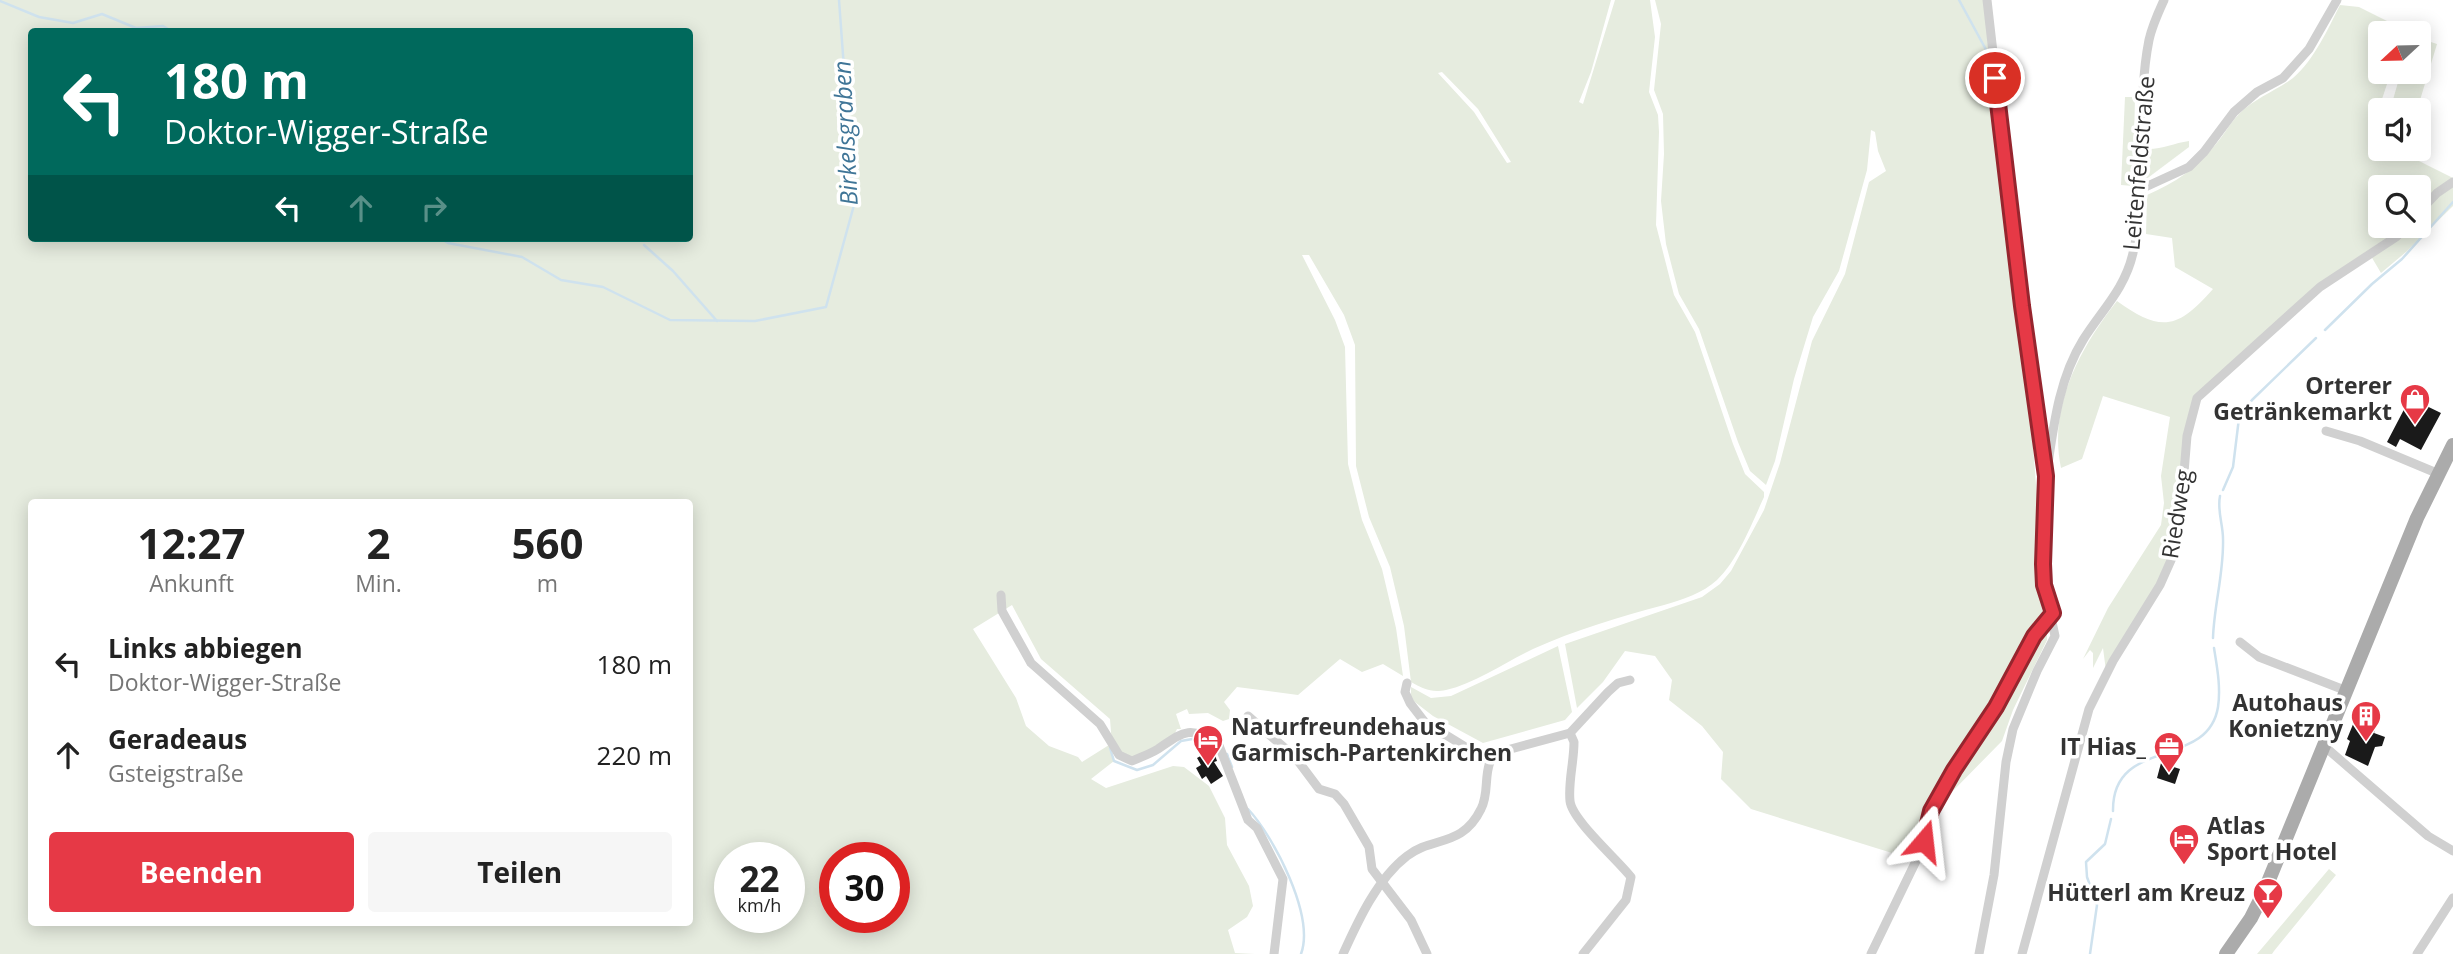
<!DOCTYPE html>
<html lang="de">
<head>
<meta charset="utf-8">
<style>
  body { margin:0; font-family:"Open Sans",sans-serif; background:#f6f6f6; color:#222; height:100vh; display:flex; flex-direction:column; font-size:26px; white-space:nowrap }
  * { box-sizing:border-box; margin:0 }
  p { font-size:23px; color:#767676 }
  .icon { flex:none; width:38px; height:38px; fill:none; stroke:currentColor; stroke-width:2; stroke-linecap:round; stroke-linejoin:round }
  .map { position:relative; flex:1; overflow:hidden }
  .panel { position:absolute; left:28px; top:499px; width:665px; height:427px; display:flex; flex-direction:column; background:#fff; border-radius:7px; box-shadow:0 4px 18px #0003 }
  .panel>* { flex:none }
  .top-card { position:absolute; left:28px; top:28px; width:665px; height:214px; border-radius:7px; box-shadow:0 4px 18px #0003; background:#00695c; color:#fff; overflow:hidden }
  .needle { width:46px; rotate:248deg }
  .tools { position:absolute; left:2368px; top:21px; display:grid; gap:14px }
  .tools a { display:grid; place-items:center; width:63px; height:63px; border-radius:7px; background:#fff; box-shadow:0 4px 18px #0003; font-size:35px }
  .speed { position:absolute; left:714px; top:842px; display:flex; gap:14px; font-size:35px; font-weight:700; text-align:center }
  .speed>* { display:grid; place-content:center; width:91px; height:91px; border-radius:50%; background:#fff; box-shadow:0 4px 18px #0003; line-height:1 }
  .speed small { font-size:18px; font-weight:400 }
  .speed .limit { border:10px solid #d22; background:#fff; color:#111 }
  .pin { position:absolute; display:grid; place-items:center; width:60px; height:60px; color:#fff; margin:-30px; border:4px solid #fff; border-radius:50%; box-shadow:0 2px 7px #0007 }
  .me { position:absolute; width:77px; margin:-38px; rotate:17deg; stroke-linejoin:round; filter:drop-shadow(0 0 5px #0008) }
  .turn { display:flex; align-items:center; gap:24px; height:147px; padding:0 21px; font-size:32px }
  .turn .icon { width:91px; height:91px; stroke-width:2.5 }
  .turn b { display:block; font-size:49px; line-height:60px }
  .lanes { display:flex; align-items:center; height:66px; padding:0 21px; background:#0003; justify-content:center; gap:35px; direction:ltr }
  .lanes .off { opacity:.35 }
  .eta { display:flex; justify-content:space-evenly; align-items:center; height:119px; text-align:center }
  .eta b { font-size:42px; font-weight:700; line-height:49px }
  .button { display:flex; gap:14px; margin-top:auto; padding:14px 21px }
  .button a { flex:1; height:80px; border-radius:7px; background:#e63946; color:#fff; font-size:28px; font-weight:700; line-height:80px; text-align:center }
  .button a+a { background:#f6f6f6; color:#222 }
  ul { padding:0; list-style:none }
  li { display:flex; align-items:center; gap:21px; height:91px; padding:0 21px }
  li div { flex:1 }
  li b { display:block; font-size:26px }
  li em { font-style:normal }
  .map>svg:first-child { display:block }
  .green { fill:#e6ecdf; fill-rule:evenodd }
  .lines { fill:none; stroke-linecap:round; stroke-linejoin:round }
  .stream { stroke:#cfe2ee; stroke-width:2.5 }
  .building { fill:#1a1a1a }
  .street { stroke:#d0d0d0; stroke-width:9 }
  .primary { stroke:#ababab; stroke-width:14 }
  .route-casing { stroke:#96252e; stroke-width:18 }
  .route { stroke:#e63946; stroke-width:12 }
  .labels { text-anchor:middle; stroke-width:7; stroke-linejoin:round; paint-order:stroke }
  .street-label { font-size:23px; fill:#333; stroke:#fff }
  .poi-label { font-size:23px; font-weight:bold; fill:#333; stroke:#fff; text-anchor:end }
  .water-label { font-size:24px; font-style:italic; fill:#3f7597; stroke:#fff }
</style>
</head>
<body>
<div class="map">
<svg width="2453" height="954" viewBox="0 0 2453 954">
  <rect width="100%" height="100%" fill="#fff"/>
  <!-- green -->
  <g class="green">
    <path d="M0 0H1611L1591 72 1579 102 1583 104 1615 0H1650L1655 37 1649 92 1658 115 1659 132 1656 225 1674 295 1695 332 1733 444 1745 474 1764 492V497C1752 523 1738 560 1717 580 1703 593 1682 600 1664 605 1619 617 1575 630 1533 649 1505 662 1476 683 1446 690 1431 693 1424 689 1411 682L1404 626 1390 567 1369 517 1356 466 1355 345 1344 315 1309 255H1302L1335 320 1345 347 1348 464 1362 520 1382 569 1396 628 1403 676 1383 664 1362 672 1340 659 1298 695 1237 687 1224 702 1230 710 1229 719 1223 721 1208 713 1189 714 1187 709 1176 714 1181 729H1177L1173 737 1132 761 1112 745 1110 719 1041 659 1012 605 973 629 1016 698 1026 726 1049 746 1078 757 1082 762 1109 745 1114 761 1091 779 1106 788 1173 766 1184 767 1209 786 1225 818 1227 845 1249 886 1253 906 1247 917 1228 930 1235 953 1255 954H0ZM32 32H690V238H32ZM1442 72 1478 109 1511 162 1507 163 1474 112 1438 73ZM32 502H690V922H32ZM730 858H789V917H730ZM835 858H894V917H835Z"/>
    <polygon points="1655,0 1984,0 2031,419 2037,498 2038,588 2047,627 2047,640 2013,710 2002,741 1892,853 1751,809 1721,779 1723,752 1702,726 1669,700 1672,680 1655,656 1625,651 1603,682 1577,708 1565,644 1702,597 1720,584 1731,571 1764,510 1780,463 1812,341 1845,274 1869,182 1886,171 1878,151 1875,132 1871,130 1867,170 1839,271 1813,317 1794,379 1775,461 1766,485 1750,471 1738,442 1699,329 1679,294 1666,244 1661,201 1664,154 1663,114 1654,90 1661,24"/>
    <path d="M2340 5 2359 7 2393 24 2407 26 2417 24 2404 33H2380V72H2391L2370 135 2380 141V149H2395L2453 178V206L2406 252 2381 273 2368 251 2195 395 2176 523 2165 569 2106 671 2103 648 2093 668V653L2090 650 2083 659 2108 608 2161 525 2164 503 2161 476 2170 417 2103 396 2082 459 2061 468C2048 407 2080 348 2117 301 2161 333 2178 329 2213 289L2175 267 2172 238 2146 234 2147 195C2175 183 2197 168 2216 144 2224 135 2230 123 2239 114 2255 98 2276 91 2293 78 2314 60 2328 29 2340 5ZM2380 187H2418V226H2380Z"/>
    <polygon points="2419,38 2437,44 2417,110 2390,110 2401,72 2418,72"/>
    <polygon points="2125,97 2135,97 2133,186 2121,185"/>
    <path d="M2189 141V147L2145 180V149C2162 150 2173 143 2189 141Z"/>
    <polygon points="1558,646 1572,712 1565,720 1483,743 1433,716 1411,699 1411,687 1431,698 1451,696"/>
    <polygon points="2329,869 2336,875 2274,951 2272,954 2257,954"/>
  </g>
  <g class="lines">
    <!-- stream -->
    <g class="stream">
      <polyline points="1959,0 1990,57"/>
      <polyline points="0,1 39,17 73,23 102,14 136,28 163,26 173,32"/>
      <polyline points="440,238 448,243 522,257 561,280 603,287 670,320 755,321 826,307 854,205 839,0"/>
      <polyline points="644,245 673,271 717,321"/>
      <polyline points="2325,330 2372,284 2402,259 2453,202"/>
      <polyline points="2026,365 2035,441"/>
      <polyline points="2223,490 2233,467 2239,418 2252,400 2316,338"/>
      <path d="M2213 638C2214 605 2224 573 2223 539 2223 524 2217 511 2220 496"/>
      <polyline points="1110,748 1114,761 1137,770 1153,765 1181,741 1198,738"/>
      <polyline points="1227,754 1232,767"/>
      <path d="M1248 809C1274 837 1315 916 1301 954"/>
      <path d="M2113 811C2112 736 2208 770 2218 707 2221 687 2217 667 2214 648"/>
      <polyline points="2090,954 2097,905 2087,877 2086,862 2105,844 2111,819"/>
    </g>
  </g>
  <!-- building -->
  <g class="building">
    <polygon points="2410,398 2441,413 2421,450 2400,439 2396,447 2387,442"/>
    <polygon points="2356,717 2377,725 2374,733 2385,737 2382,746 2375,747 2368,766 2345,755 2350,741 2347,739"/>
    <polygon points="1213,749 1217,761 1214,762 1223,776 1211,784 1206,776 1202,779 1196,768 1201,765 1197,758"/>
    <polygon points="2161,763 2180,769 2175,784 2157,778"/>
  </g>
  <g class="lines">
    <!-- street -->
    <g class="street">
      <polyline points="2141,189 2189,167 2204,152 2234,112 2257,92 2283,78 2309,49 2337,0"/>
      <polyline points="2418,213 2437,193 2453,182"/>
      <polyline points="2326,431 2360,441 2439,474"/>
      <path d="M2048 464C2054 422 2060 377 2083 340 2101 311 2125 289 2133 253 2150 184 2135 110 2149 40 2152 26 2158 13 2164 0"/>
      <path d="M1001 595 1002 611 1031 663 1100 724 1119 755 1132 761C1141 757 1150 754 1158 749 1183 732 1189 725 1218 743L1248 820 1257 828 1283 879 1274 954"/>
      <polyline points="2240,642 2259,657 2347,691"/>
      <polyline points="1248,716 1295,757 1319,789 1335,794 1344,804 1369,847 1372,869 1411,920 1427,954"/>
      <path d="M1570 733 1574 742C1574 762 1568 782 1570 801 1572 820 1617 859 1631 877L1626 900 1583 954"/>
      <polyline points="2324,746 2428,836 2453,851"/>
      <polyline points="1490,762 1495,755 1507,750 1570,733 1608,692 1618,683 1630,680"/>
      <path d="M1343 954C1358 921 1377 879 1407 856 1432 836 1462 848 1481 809 1489 794 1484 777 1490 762L1446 735 1430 729 1410 703 1405 692 1407 683"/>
      <polyline points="1871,954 1916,861 1932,811 1996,707 2033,636 2053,613"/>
      <polyline points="1979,954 1994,875 2006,762 2013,729 2037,671 2055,636 2044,585 2046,476 2022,306 1987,0"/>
      <polyline points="2022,954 2089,709 2113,661 2160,585 2172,558 2182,497 2187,436 2197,398 2320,287 2396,237 2407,226"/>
      <polyline points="2417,954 2453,898"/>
    </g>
    <!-- primary -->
    <polyline class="primary" points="2226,954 2251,918 2264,892 2417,518 2453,445"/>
  </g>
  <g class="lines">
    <!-- route casing -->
    <g class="route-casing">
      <polyline id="route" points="1924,841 1931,811 1954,770 1996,707 2034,636 2053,613 2044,585 2043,564 2046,476 2022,306 1995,78"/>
    </g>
    <!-- route -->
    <use href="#route" class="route"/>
  </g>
  <!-- icons -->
  <defs>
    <g id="shop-pin" transform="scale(1.575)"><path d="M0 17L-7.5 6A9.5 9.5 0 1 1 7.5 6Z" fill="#e63946" stroke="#fff"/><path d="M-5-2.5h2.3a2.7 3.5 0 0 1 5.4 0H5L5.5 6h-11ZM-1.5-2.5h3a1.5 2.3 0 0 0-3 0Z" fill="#fff"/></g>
    <g id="building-pin" transform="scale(1.575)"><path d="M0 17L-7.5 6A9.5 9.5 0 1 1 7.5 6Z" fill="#e63946" stroke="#fff"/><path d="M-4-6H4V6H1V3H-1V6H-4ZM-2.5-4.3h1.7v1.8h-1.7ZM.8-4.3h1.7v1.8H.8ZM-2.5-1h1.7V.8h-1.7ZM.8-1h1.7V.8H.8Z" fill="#fff"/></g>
    <g id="hotel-pin" transform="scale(1.575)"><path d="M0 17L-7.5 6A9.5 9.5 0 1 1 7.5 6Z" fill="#e63946" stroke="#fff"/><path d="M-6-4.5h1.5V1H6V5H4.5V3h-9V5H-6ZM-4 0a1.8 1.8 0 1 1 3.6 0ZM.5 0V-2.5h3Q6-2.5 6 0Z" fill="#fff"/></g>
    <g id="office-pin" transform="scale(1.575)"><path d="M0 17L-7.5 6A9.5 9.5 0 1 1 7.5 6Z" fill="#e63946" stroke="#fff"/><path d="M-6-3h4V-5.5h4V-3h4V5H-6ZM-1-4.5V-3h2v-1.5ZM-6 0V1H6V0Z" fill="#fff"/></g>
    <g id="bar-pin" transform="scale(1.575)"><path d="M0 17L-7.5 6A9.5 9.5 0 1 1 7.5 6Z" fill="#e63946" stroke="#fff"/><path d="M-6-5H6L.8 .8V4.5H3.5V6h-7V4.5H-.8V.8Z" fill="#fff"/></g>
  </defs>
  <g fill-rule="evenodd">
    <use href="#shop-pin" x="2415" y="399"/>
    <use href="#building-pin" x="2366" y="716"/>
    <use href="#hotel-pin" x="1208" y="740"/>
    <use href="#office-pin" x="2169" y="747"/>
    <use href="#hotel-pin" x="2184" y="839"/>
    <use href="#bar-pin" x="2268" y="893"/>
  </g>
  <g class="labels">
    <!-- street labels -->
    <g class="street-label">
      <text transform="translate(2139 163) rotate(-85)" y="8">Leitenfeldstraße</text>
      <text transform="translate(2177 514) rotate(-81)" y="8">Riedweg</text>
    </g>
    <!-- poi labels -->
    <g class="poi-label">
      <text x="2392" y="394">Orterer<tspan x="2392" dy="26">Getränkemarkt</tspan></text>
      <text x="2343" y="711">Autohaus<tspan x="2343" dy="26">Konietzny</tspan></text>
      <text x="1231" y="735" text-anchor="start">Naturfreundehaus<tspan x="1231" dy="26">Garmisch-Partenkirchen</tspan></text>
      <text x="2146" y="755">IT Hias_</text>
      <text x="2207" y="834" text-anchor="start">Atlas<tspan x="2207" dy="26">Sport Hotel</tspan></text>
      <text x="2245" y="901">Hütterl am Kreuz</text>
    </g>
    <!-- water labels -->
    <g class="water-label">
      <text transform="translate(846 133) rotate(-93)" y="8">Birkelsgraben</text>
    </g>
  </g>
</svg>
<div class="tools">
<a><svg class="needle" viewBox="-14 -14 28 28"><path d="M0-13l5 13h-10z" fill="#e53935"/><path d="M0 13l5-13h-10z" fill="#767676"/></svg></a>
<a><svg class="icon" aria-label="sound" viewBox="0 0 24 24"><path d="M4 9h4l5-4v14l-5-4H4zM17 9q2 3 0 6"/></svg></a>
<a><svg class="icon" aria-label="search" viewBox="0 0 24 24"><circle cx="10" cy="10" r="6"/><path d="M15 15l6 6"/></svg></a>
</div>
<div class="speed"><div>22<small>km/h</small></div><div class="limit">30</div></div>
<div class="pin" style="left:1995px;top:78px;background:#d93025"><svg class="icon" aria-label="arrive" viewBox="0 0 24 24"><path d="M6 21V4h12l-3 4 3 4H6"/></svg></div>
<svg class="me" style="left:1924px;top:841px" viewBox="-20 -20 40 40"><path d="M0-17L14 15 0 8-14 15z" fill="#e63946" stroke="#fff" stroke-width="4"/></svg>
<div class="top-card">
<div class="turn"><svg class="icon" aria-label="left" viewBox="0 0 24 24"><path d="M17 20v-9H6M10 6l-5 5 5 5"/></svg><div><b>180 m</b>Doktor-Wigger-Straße</div></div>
<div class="lanes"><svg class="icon" aria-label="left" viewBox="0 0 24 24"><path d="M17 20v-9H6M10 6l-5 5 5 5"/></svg><svg class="icon off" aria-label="ahead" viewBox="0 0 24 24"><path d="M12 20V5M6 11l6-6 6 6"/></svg><svg class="icon off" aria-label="right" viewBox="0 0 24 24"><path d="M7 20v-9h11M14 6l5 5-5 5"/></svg></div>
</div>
<section class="panel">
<div class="eta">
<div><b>12:27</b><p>Ankunft</p></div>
<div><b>2</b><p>Min.</p></div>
<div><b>560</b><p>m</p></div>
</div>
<ul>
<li><svg class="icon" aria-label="left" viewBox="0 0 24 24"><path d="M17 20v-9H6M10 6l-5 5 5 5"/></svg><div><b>Links abbiegen</b><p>Doktor-Wigger-Straße</p></div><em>180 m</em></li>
<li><svg class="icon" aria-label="ahead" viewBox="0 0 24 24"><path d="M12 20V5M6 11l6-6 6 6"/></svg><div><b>Geradeaus</b><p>Gsteigstraße</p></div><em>220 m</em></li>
</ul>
<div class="button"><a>Beenden</a><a>Teilen</a></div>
</section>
</div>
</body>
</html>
